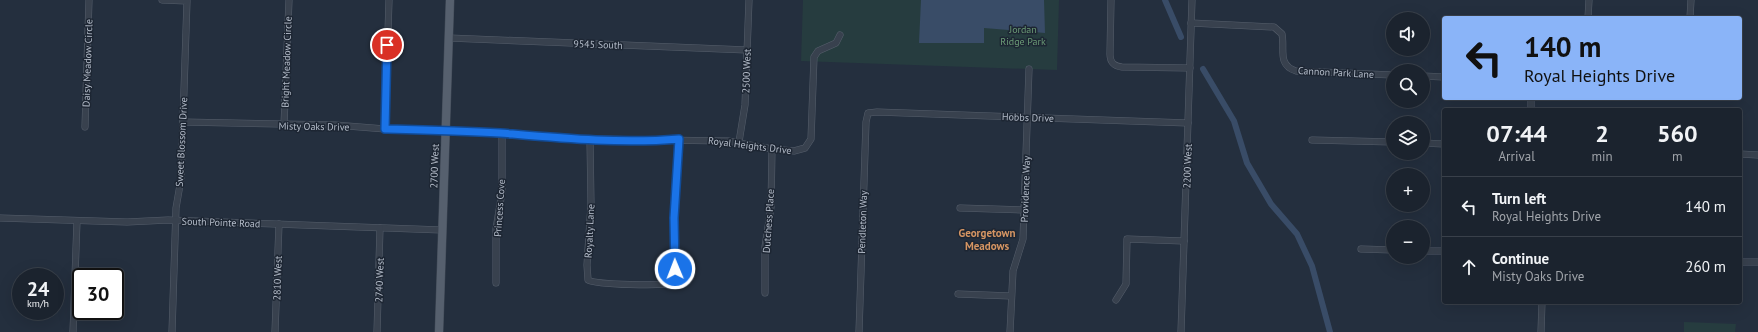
<!DOCTYPE html>
<html lang="en">
<head>
<meta charset="utf-8">
<style>
  body { margin:0; font-family:"PT Sans",sans-serif; background:#282f3a; color:#f1f3f6; height:100vh; display:flex; flex-direction:column; font-size:15px; white-space:nowrap }
  * { box-sizing:border-box; margin:0 }
  p { font-size:13px; color:#a0a4aa }
  .icon { flex:none; width:22px; height:22px; fill:none; stroke:currentColor; stroke-width:2; stroke-linecap:round; stroke-linejoin:round }
  .map { position:relative; flex:1; overflow:hidden }
  .side { position:absolute; left:1442px; top:108px; width:300px; height:196px; display:flex; flex-direction:column; background:#1b232e; border-radius:4px; box-shadow:0 4px 16px #0002,0 0 0 1px #39404a }
  .side>* { flex:none }
  .banner { position:absolute; left:1442px; top:16px; width:300px; height:84px; border-radius:4px; box-shadow:0 4px 16px #0002,0 0 0 1px #39404a; background:#8ab4f8; color:#111; overflow:hidden }
  .tools { position:absolute; left:1386px; top:12px; display:grid; gap:8px }
  .tools a { display:grid; place-items:center; width:44px; height:44px; border-radius:50%; background:#1b232e; box-shadow:0 4px 16px #0002,0 0 0 1px #39404a; font-size:20px }
  .speed { position:absolute; left:12px; top:268px; display:flex; gap:8px; font-size:20px; font-weight:700; text-align:center }
  .speed>* { display:grid; place-content:center; width:52px; height:52px; border-radius:50%; background:#1b232e; box-shadow:0 4px 16px #0002,0 0 0 1px #39404a; line-height:1 }
  .speed small { font-size:10px; font-weight:400 }
  .speed .limit { border:2px solid #111; border-radius:6px; background:#fff; color:#111 }
  .pin { position:absolute; display:grid; place-items:center; width:34px; height:34px; color:#fff; margin:-17px; border:2px solid #fff; border-radius:50%; box-shadow:0 1px 4px #0007 }
  .me { position:absolute; width:44px; margin:-22px; rotate:359deg; stroke-linejoin:round; filter:drop-shadow(0 0 3px #0008) }
  .turn { display:flex; align-items:center; gap:14px; height:84px; padding:0 16px; font-size:18px }
  .turn .icon { width:52px; height:52px; stroke-width:2.5 }
  .turn b { display:block; font-size:28px; line-height:34px }
  .eta { display:flex; justify-content:space-evenly; align-items:center; height:68px; text-align:center }
  .eta b { font-size:24px; font-weight:800; line-height:28px }
  ul { padding:0; list-style:none }
  li { display:flex; align-items:center; gap:12px; height:60px; padding:0 16px; border-top:1px solid #39404a }
  li div { flex:1 }
  li b { display:block; font-size:15px }
  li em { font-style:normal }
  .map>svg:first-child { display:block }
  .green { fill:#263c3f }
  .water { fill:#394c67 }
  .lines { fill:none; stroke-linecap:round; stroke-linejoin:round }
  .canal { stroke:#394c67; stroke-width:6 }
  .minor-casing { stroke:#565f6c; stroke-width:7 }
  .major-casing { stroke:#414a57; stroke-width:9 }
  .minor { stroke:#38414e; stroke-width:6 }
  .major { stroke:#56606e; stroke-width:8 }
  .route-casing { stroke:#114b97; stroke-width:10 }
  .route { stroke:#1a73e8; stroke-width:7 }
  .labels { text-anchor:middle; stroke-width:3; stroke-linejoin:round; paint-order:stroke }
  .park-label { font-size:10px; fill:#6b9a76; stroke:#1d2633 }
  .street-label { font-size:10px; fill:#b4bcc9; stroke:#1d2633 }
  .neighbourhood-label { font-size:11px; font-weight:bold; fill:#d59563; stroke:#1d2633 }
</style>
</head>
<body>
<div class="map">
<svg width="1758" height="332" viewBox="0 0 1758 332">
  <rect width="100%" height="100%" fill="#242f3e"/>
  <!-- green -->
  <g class="green">
    <polygon points="803,0 1059,0 1057,70 801,61"/>
    <polygon points="1684,322 1736,324 1735,332 1684,332"/>
  </g>
  <!-- water -->
  <polygon class="water" points="921,0 1044,0 1045,33 984,28 984,43 919,43"/>
  <g class="lines">
    <!-- canal -->
    <g class="canal">
      <polyline points="1165,0 1181,37"/>
      <polyline points="1203,69 1234,121 1247,163 1271,204 1297,234 1312,266 1330,332"/>
    </g>
    <!-- minor casing -->
    <g class="minor-casing">
      <g id="minor">
        <polyline points="162,0 187,1 181,179 176,208 172,332"/>
        <path d="M1111 0 1110 54C1110 63 1114 66 1122 67L1190 68"/>
        <polyline points="1588,18 1589,0"/>
        <polyline points="1690,18 1691,0"/>
        <path d="M1191 23 1274 27 1282 34C1285 49 1277 65 1296 71L1393 75"/>
        <polyline points="449,38 747,50"/>
        <polyline points="1423,76 1444,77"/>
        <polyline points="1531,110 1531,98"/>
        <polyline points="183,122 335,125 385,129 487,133 538,137 590,139 728,141 772,149 794,151 805,148 811,139 814,57 818,51 836,43 840,35"/>
        <polyline points="284,125 289,0"/>
        <polyline points="85,127 89,0"/>
        <polyline points="385,129 389,0"/>
        <path d="M590 139 591 205 587 265 588 280C597 285 663 286 673 283L674 278V218L679 139"/>
        <polyline points="1312,140 1393,142"/>
        <polyline points="739,142 745,105 749,0"/>
        <polyline points="1423,143 1444,144"/>
        <polyline points="1740,154 1758,155"/>
        <polyline points="960,208 1025,210"/>
        <polyline points="0,218 127,222 168,220 442,230"/>
        <polyline points="1361,249 1393,250"/>
        <polyline points="1423,251 1444,251"/>
        <polyline points="1740,262 1758,262"/>
        <polyline points="496,283 496,229 502,192 502,134"/>
        <polyline points="765,293 765,247 771,207 772,149"/>
        <polyline points="958,294 1011,296"/>
        <polyline points="1116,300 1126,284 1127,239 1184,241"/>
        <polyline points="73,332 77,221"/>
        <polyline points="275,332 279,224"/>
        <polyline points="377,332 380,228"/>
        <polyline points="859,332 866,122 868,113 877,112 1188,123"/>
        <polyline points="1010,332 1013,271 1023,239 1029,69"/>
        <polyline points="1181,332 1192,0"/>
        <polyline points="1541,332 1542,302"/>
      </g>
    </g>
    <!-- major casing -->
    <g class="major-casing">
      <polyline id="major" points="439,332 450,0"/>
    </g>
    <!-- minor -->
    <use href="#minor" class="minor"/>
    <!-- major -->
    <use href="#major" class="major"/>
  </g>
  <g class="lines">
    <!-- route casing -->
    <g class="route-casing">
      <path id="route" d="M387 45 385 129C423 130 462 131 500 133 559 138 620 144 679 139L674 218 675 269"/>
    </g>
    <!-- route -->
    <use href="#route" class="route"/>
  </g>
  <g class="labels">
    <!-- park labels -->
    <g class="park-label">
      <text x="1023" y="33">Jordan<tspan x="1023" dy="12">Ridge Park</tspan></text>
    </g>
    <!-- street labels -->
    <g class="street-label">
      <text transform="translate(598 44) rotate(2)" y="4">9545 South</text>
      <text transform="translate(286 62) rotate(-88)" y="4">Bright Meadow Circle</text>
      <text transform="translate(87 63) rotate(-88)" y="4">Daisy Meadow Circle</text>
      <text transform="translate(746 71) rotate(-88)" y="4">2500 West</text>
      <text transform="translate(1336 72) rotate(3)" y="4">Cannon Park Lane</text>
      <text transform="translate(1028 117) rotate(2)" y="4">Hobbs Drive</text>
      <text transform="translate(314 126) rotate(1)" y="4">Misty Oaks Drive</text>
      <text transform="translate(181 142) rotate(-87)" y="4">Sweet Blossom Drive</text>
      <text transform="translate(750 145) rotate(7)" y="4">Royal Heights Drive</text>
      <text transform="translate(434 166) rotate(-88)" y="4">2700 West</text>
      <text transform="translate(1187 166) rotate(-88)" y="4">2200 West</text>
      <text transform="translate(1025 189) rotate(-88)" y="4">Providence Way</text>
      <text transform="translate(499 208) rotate(-86)" y="4">Princess Cove</text>
      <text transform="translate(768 221) rotate(-86)" y="4">Dutchess Place</text>
      <text transform="translate(221 222) rotate(2)" y="4">South Pointe Road</text>
      <text transform="translate(862 222) rotate(-88)" y="4">Pendleton Way</text>
      <text transform="translate(589 231) rotate(-87)" y="4">Royalty Lane</text>
      <text transform="translate(277 278) rotate(-88)" y="4">2810 West</text>
      <text transform="translate(379 280) rotate(-88)" y="4">2740 West</text>
    </g>
    <!-- neighbourhood labels -->
    <g class="neighbourhood-label">
      <text x="987" y="237">Georgetown<tspan x="987" dy="13">Meadows</tspan></text>
    </g>
  </g>
</svg>
<div class="tools">
<a><svg class="icon" aria-label="sound" viewBox="0 0 24 24"><path d="M4 9h4l5-4v14l-5-4H4zM17 9q2 3 0 6"/></svg></a>
<a><svg class="icon" aria-label="search" viewBox="0 0 24 24"><circle cx="10" cy="10" r="6"/><path d="M15 15l6 6"/></svg></a>
<a><svg class="icon" aria-label="layers" viewBox="0 0 24 24"><path d="M12 4l9 5-9 5-9-5zM3 14l9 5 9-5"/></svg></a>
<a>+</a>
<a>−</a>
</div>
<div class="speed"><div>24<small>km/h</small></div><div class="limit">30</div></div>
<div class="pin" style="left:387px;top:45px;background:#d93025"><svg class="icon" aria-label="arrive" viewBox="0 0 24 24"><path d="M6 21V4h12l-3 4 3 4H6"/></svg></div>
<svg class="me" style="left:675px;top:269px" viewBox="-20 -20 40 40"><circle r="17" fill="#1a73e8" stroke="#fff" stroke-width="3"/><path d="M0-11L8 9 0 5-8 9z" fill="#fff"/></svg>
<div class="banner">
<div class="turn"><svg class="icon" aria-label="left" viewBox="0 0 24 24"><path d="M17 20v-9H6M10 6l-5 5 5 5"/></svg><div><b>140 m</b>Royal Heights Drive</div></div>
</div>
<section class="side">
<div class="eta">
<div><b>07:44</b><p>Arrival</p></div>
<div><b>2</b><p>min</p></div>
<div><b>560</b><p>m</p></div>
</div>
<ul>
<li><svg class="icon" aria-label="left" viewBox="0 0 24 24"><path d="M17 20v-9H6M10 6l-5 5 5 5"/></svg><div><b>Turn left</b><p>Royal Heights Drive</p></div><em>140 m</em></li>
<li><svg class="icon" aria-label="ahead" viewBox="0 0 24 24"><path d="M12 20V5M6 11l6-6 6 6"/></svg><div><b>Continue</b><p>Misty Oaks Drive</p></div><em>260 m</em></li>
</ul>
</section>
</div>
</body>
</html>
